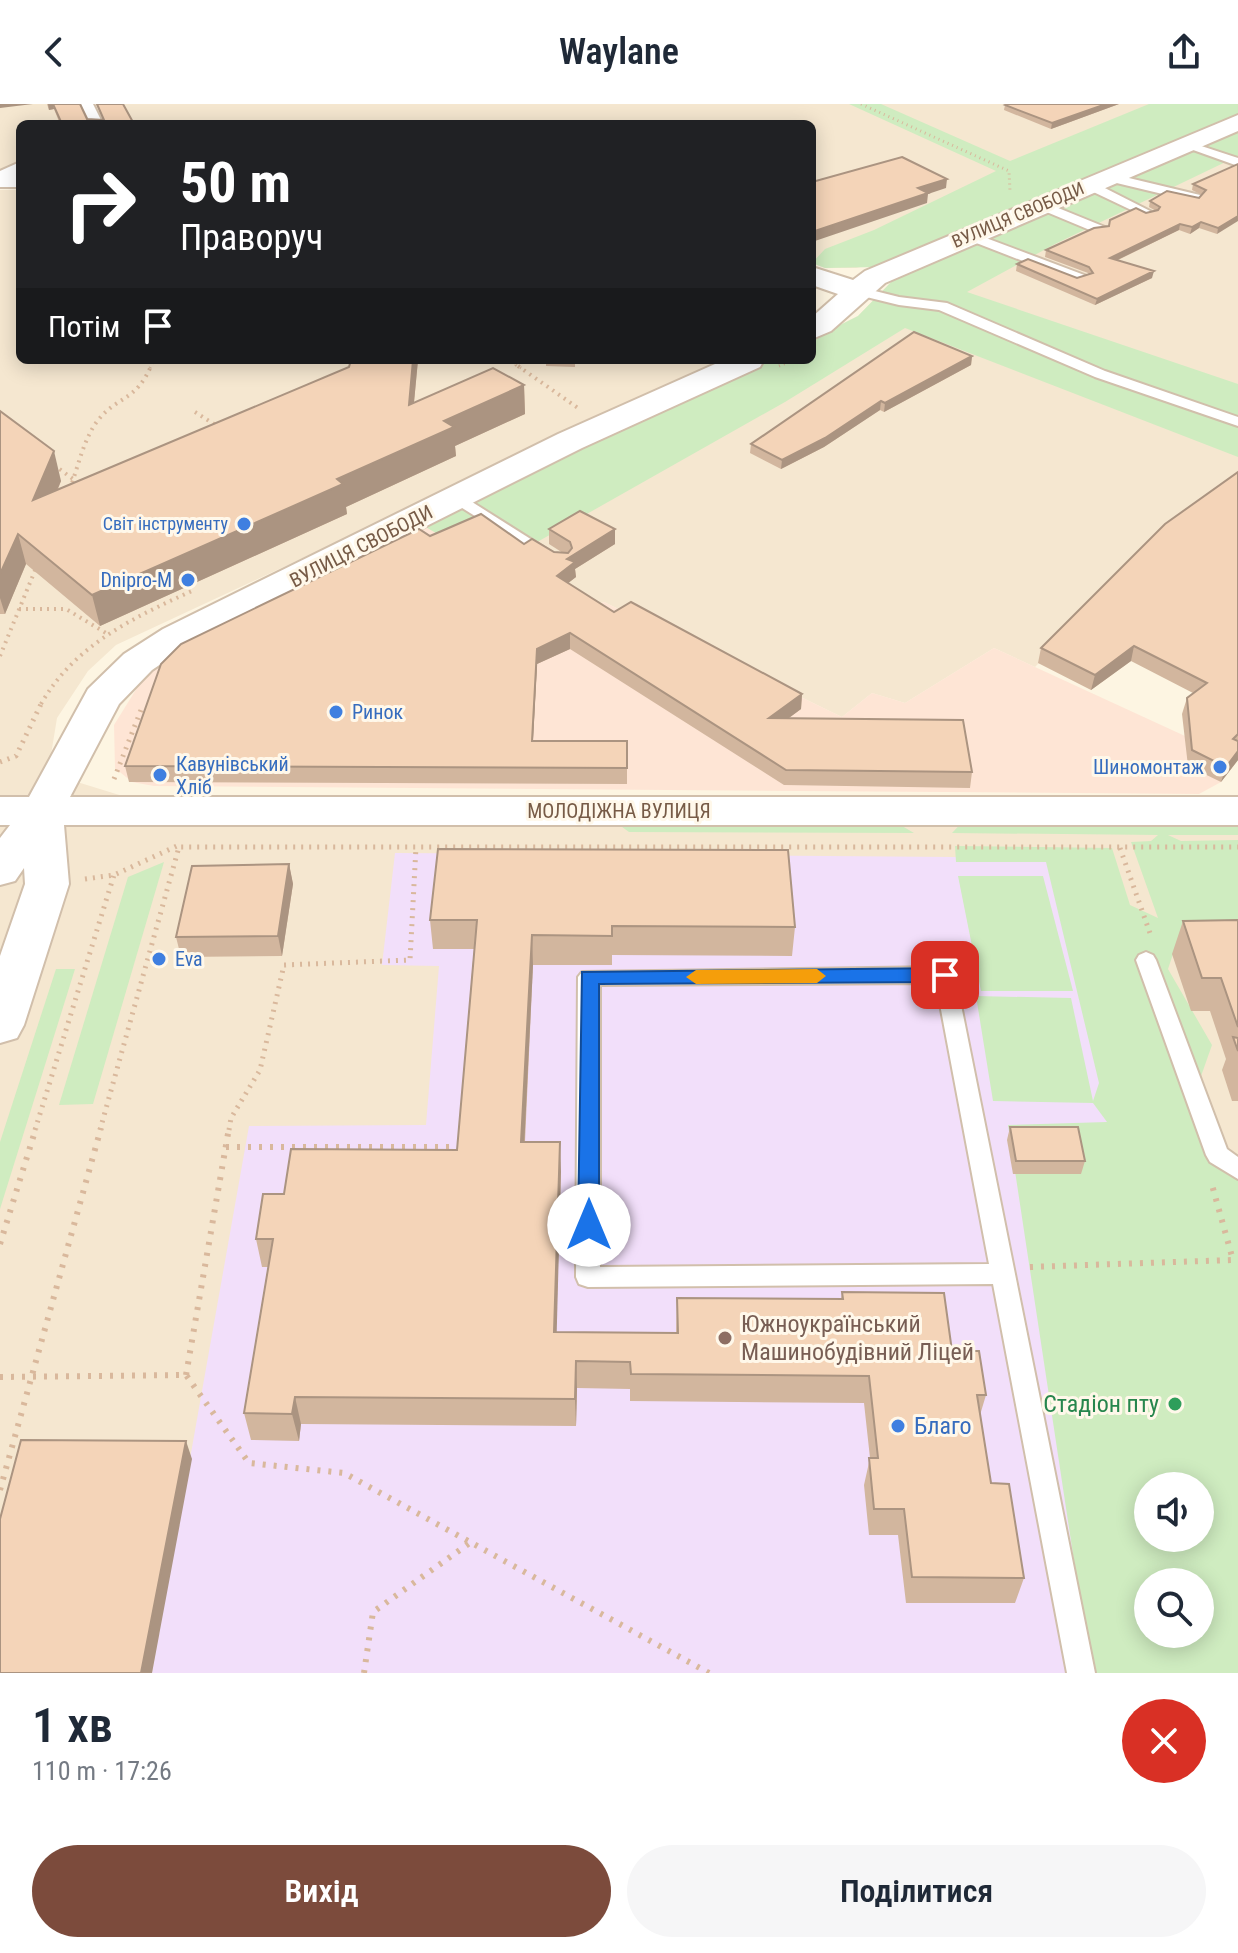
<!DOCTYPE html>
<html lang="uk">
<head>
<meta charset="utf-8">
<style>
  body { margin:0; font-family:"Roboto Condensed",sans-serif; background:#f6f6f7; color:#1f2937; height:100vh; display:flex; flex-direction:column; font-size:30px; white-space:nowrap }
  * { box-sizing:border-box; margin:0 }
  p { font-size:26px; color:#747a83 }
  .icon { flex:none; width:44px; height:44px; fill:none; stroke:currentColor; stroke-width:2; stroke-linecap:round; stroke-linejoin:round }
  .map { position:relative; height:1569px; overflow:hidden }
  .side { display:flex; flex-direction:column; background:#fff; flex:1 }
  .side>* { flex:none }
  .guide { position:absolute; left:16px; top:16px; width:800px; height:244px; border-radius:12px; box-shadow:0 4px 20px #0003; background:#202124; color:#fff; overflow:hidden }
  .controls { position:absolute; left:1134px; top:1368px; display:grid; gap:16px }
  .controls a { display:grid; place-items:center; width:80px; height:80px; border-radius:50%; background:#fff; box-shadow:0 4px 20px #0003; font-size:40px }
  .pin { position:absolute; display:grid; place-items:center; width:68px; height:68px; color:#fff; margin:-34px; border-radius:16px; box-shadow:0 4px 12px #0006 }
  .me { position:absolute; width:88px; margin:-44px; rotate:0deg; stroke-linejoin:round; filter:drop-shadow(0 0 6px #0008) }
  .turn { display:flex; align-items:center; gap:28px; height:168px; padding:0 32px; font-size:36px }
  .turn .icon { width:104px; height:104px; stroke-width:2.5 }
  .turn b { display:block; font-size:56px; line-height:68px }
  .then { display:flex; align-items:center; height:76px; padding:0 32px; background:#0003; gap:16px; font-size:30px }
  .round { display:grid; place-items:center; flex:none; width:84px; height:84px; border-radius:42px; background:#f6f6f7 }
  .summary { display:flex; align-items:center; justify-content:space-between; height:136px; padding:0 32px }
  h1 { font-size:48px; font-weight:600; line-height:60px }
  .action { display:flex; gap:16px; margin-top:auto; padding:16px 32px }
  .action a { flex:1; height:92px; border-radius:48px; background:#7c4b3c; color:#fff; font-size:32px; font-weight:600; line-height:92px; text-align:center }
  .action a+a { background:#f6f6f7; color:#1f2937 }
  header { display:flex; justify-content:space-between; align-items:center; height:104px; padding:0 32px; background:#fff; font-size:36px; font-weight:600 }
  .map>svg:first-child { display:block }
  .residential { fill:#f5e7d0; fill-rule:evenodd }
  .commercial { fill:#fee5d5 }
  .education { fill:#f2dffa; fill-rule:evenodd }
  .green { fill:#cfecc0; fill-rule:evenodd }
  .lines { fill:none; stroke-linecap:round; stroke-linejoin:round }
  .service-casing { stroke:#d1bfab; stroke-width:4 }
  .tertiary-casing { stroke:#d1bfab; stroke-width:4 }
  .path-far3 { stroke:#d9b89c; stroke-width:3; stroke-dasharray:1 4; stroke-linecap:butt }
  .path-far2 { stroke:#d9b89c; stroke-width:4; stroke-dasharray:2 5; stroke-linecap:butt }
  .path-far1 { stroke:#d9b89c; stroke-width:5; stroke-dasharray:2 6; stroke-linecap:butt }
  .path { stroke:#d9b89c; stroke-width:6; stroke-dasharray:3 8; stroke-linecap:butt }
  .service { fill:#fff; fill-rule:evenodd }
  .tertiary { fill:#fff; fill-rule:evenodd }
  .wall { fill:#d2b69e }
  .shaded-wall { fill:#ab9481 }
  .building { fill:#f4d4b8; stroke:#ab9481; stroke-width:2 }
  .route { fill:#1a73e8; stroke:#114b97; stroke-width:2 }
  .slow { fill:#f59e0b }
  .shop-dot { fill:#3f7fe0; stroke:#fff8ea; stroke-width:3 }
  .education-dot { fill:#8d6e63; stroke:#fff8ea; stroke-width:3 }
  .leisure-dot { fill:#2e9e5b; stroke:#fff8ea; stroke-width:3 }
  .labels { text-anchor:middle; stroke-width:6; stroke-linejoin:round; paint-order:stroke }
  .far-street-label { font-size:18px; fill:#775b47; stroke:#fff8ea }
  .far-shop-label { font-size:18px; fill:#366cbe; stroke:#fff8ea; text-anchor:end }
  .street-label { font-size:20px; fill:#775b47; stroke:#fff8ea }
  .shop-label { font-size:20px; fill:#366cbe; stroke:#fff8ea; text-anchor:start }
  .near-education-label { font-size:24px; fill:#785e54; stroke:#fff8ea; text-anchor:start }
  .near-leisure-label { font-size:24px; fill:#27864d; stroke:#fff8ea; text-anchor:end }
  .near-shop-label { font-size:24px; fill:#366cbe; stroke:#fff8ea; text-anchor:start }
</style>
</head>
<body>
<header><svg class="icon" aria-label="back" viewBox="0 0 24 24"><path d="M15 5l-7 7 7 7"/></svg>Waylane<svg class="icon" aria-label="share" viewBox="0 0 24 24"><path d="M12 15V3M7 8l5-5 5 5M5 13v7h14v-7"/></svg></header>
<div class="map">
<svg width="1238" height="1569" viewBox="0 0 1238 1569">
  <rect width="100%" height="100%" fill="#fdf5e2"/>
  <!-- residential -->
  <g class="residential">
    <polygon points="0,0 1238,0 1238,10 906,152 856,164 825,164 812,159 812,20 20,20 20,71 0,71"/>
    <polygon points="1238,23 1238,379 1161,435 1035,563 994,544 905,599 872,589 842,613 604,498 571,508 424,422 764,256 812,256 812,235 858,212 895,174"/>
    <path d="M0 86H20V256H728L116 541 88 567 57 614 48 669 168 706 1238 712V1569H0ZM1148 1382H1200V1434H1148ZM1148 1478H1200V1530H1148Z"/>
  </g>
  <!-- commercial -->
  <polygon class="commercial" points="424,422 571,508 604,498 842,613 872,589 905,599 994,544 1185,632 1221,678 1199,690 154,682 132,678 115,664 114,621 150,563"/>
  <!-- education -->
  <path class="education" d="M395 749 1102 754 1238 1569H152L249 1022 426 1021 439 862 382 861ZM1148 1382H1200V1434H1148ZM1148 1478H1200V1530H1148Z"/>
  <!-- green -->
  <g class="green">
    <polygon points="849,0 881,0 1010,57 1149,0 1238,0 1238,10 878,163 825,164 812,159 825,145 874,126 996,67"/>
    <polygon points="1238,23 1238,52 1055,140 967,188 1238,280 1238,353 905,224 785,298 493,463 424,422 605,326 764,256 812,256 812,235 858,212 895,174"/>
    <polygon points="607,712 885,712 914,729 629,728"/>
    <path d="M968 712 1238 715V731H1168L1181 737 1238 736V849L1173 850 1168 865 1212 941 1200 975 1206 1032 1238 1066V1569H1091L1008 1021 1107 1018 1093 999 993 997 976 892 1071 894 1093 997 1099 979 1046 758H956L955 742 1112 744 1130 801 1158 814 1131 738 1151 737 1158 731 952 729ZM1148 1382H1200V1434H1148ZM1148 1478H1200V1530H1148Z"/>
    <polygon points="164,758 93,1000 59,1001 128,773"/>
    <polygon points="958,772 1043,772 1073,887 981,887"/>
    <polygon points="56,865 75,865 0,1105 0,1038"/>
  </g>
  <g class="lines">
    <!-- service casing -->
    <g class="service-casing">
      <g id="service">
        <polygon points="81,0 93,0 103,20 91,20"/>
        <polygon points="1186,37 1238,54 1238,62 1182,42 1180,40"/>
        <polygon points="20,58 20,66 0,75 0,67"/>
        <polygon points="1108,69 1200,91 1202,94 1196,98 1104,76 1102,73"/>
        <polygon points="1085,78 1093,78 1156,110 1146,113 1085,84"/>
        <polygon points="1041,97 1105,123 1107,126 1097,129 1037,104 1035,101"/>
        <polygon points="970,128 1087,172 1089,175 1077,178 966,135 964,132"/>
        <polygon points="855,182 899,193 947,199 1105,267 1238,313 1238,322 1095,273 939,206 899,201 850,189 850,183"/>
        <polygon points="456,389 461,391 556,451 548,456 542,454 451,397 451,391"/>
        <polygon points="1146,848 1153,851 1156,856 1227,1045 1238,1053 1238,1075 1210,1058 1206,1051 1136,856 1139,851"/>
        <path d="M945 863 952 866 955 871 1095 1569H1067L993 1180 588 1183 579 1180 576 1173 578 873 582 868ZM936 879 989 1160 600 1163V881Z"/>
      </g>
    </g>
    <!-- tertiary casing -->
    <g class="tertiary-casing">
      <g id="tertiary">
        <polygon points="1238,11 1238,27 885,179 831,227 812,235 812,213 838,190 812,181 812,163 853,176 865,167"/>
        <rect x="0" y="67" width="20" height="16"/>
        <polygon points="724,256 764,256 760,263 582,344 189,541 152,566 119,600 70,693 1238,693 1238,721 64,721 69,780 24,921 17,934 0,939 0,852 25,780 24,764 15,777 0,781 0,734 10,721 0,721 0,693 29,693 88,585 124,550 163,525 558,330"/>
      </g>
    </g>
    <!-- path-far3 -->
    <g class="path-far3">
      <polyline points="861,0 1009,67 1010,87"/>
      <polyline points="517,256 516,261 521,264"/>
      <polyline points="779,262 793,256"/>
      <polyline points="150,264 154,256"/>
    </g>
    <!-- path-far2 -->
    <g class="path-far2">
      <polyline points="518,262 578,304"/>
      <polyline points="195,308 217,322"/>
      <polyline points="54,361 73,375"/>
      <path d="M70 385C78 363 84 333 99 315 118 292 136 297 151 262"/>
      <polyline points="19,505 66,505 106,529"/>
      <polyline points="0,552 36,464"/>
      <path d="M41 600C75 540 135 513 194 486"/>
    </g>
    <!-- path-far1 -->
    <g class="path-far1">
      <polyline points="0,658 16,652 42,598"/>
      <polyline points="114,675 141,606"/>
      <polyline points="1120,744 1151,832"/>
      <polyline points="85,775 114,771 179,741"/>
      <polyline points="35,1026 114,771"/>
      <polyline points="100,1026 179,743 1238,743"/>
      <polyline points="229,1026 231,1014 260,966 284,861 410,856 416,743"/>
    </g>
    <!-- path -->
    <g class="path">
      <polyline points="226,1043 460,1043"/>
      <polyline points="0,1140 36,1024"/>
      <polyline points="1030,1163 1233,1156 1212,1081"/>
      <polyline points="186,1271 229,1024"/>
      <polyline points="0,1273 186,1271 249,1359 344,1369 709,1569"/>
      <polyline points="0,1386 101,1024"/>
      <polyline points="364,1569 373,1508 471,1438"/>
    </g>
    <!-- service -->
    <use href="#service" class="service"/>
    <!-- tertiary -->
    <use href="#tertiary" class="tertiary"/>
  </g>
  <!-- wall -->
  <g class="wall">
    <polygon points="47,0 80,0 87,15 103,16 96,0 123,0 134,20 60,20 54,5 49,6"/>
    <polygon points="1007,0 1119,0 1051,25 1004,6 1005,1"/>
    <polygon points="1238,60 1217,130 1199,124 1190,130 1179,126 1118,156 1152,174 1095,201 1016,167 1017,160 1077,174 1089,171 1088,169 1045,153 1046,146 1109,122 1156,107 1149,103 1150,97 1199,94 1202,91 1192,86 1193,80"/>
    <polygon points="972,252 971,261 884,308 880,306 824,343 781,365 750,349 751,340"/>
    <polygon points="351,256 418,256 414,298 524,281 525,310 455,342 456,352 346,403 347,410 100,522 26,460 5,510 0,510 0,307 61,377 58,385 349,263"/>
    <polygon points="546,256 629,256 629,260 575,260 575,263 546,262"/>
    <polygon points="1238,368 1238,656 1221,678 1188,662 1182,610 1187,594 1193,589 1131,557 1091,586 1038,559 1041,544"/>
    <polygon points="549,425 615,425 615,440 575,465 576,473 568,479 614,508 802,590 801,605 789,614 972,668 970,684 784,681 570,545 537,560 533,637 627,637 627,680 129,678 125,662 430,432 524,440 554,448 563,449 549,440"/>
    <polygon points="289,760 293,780 282,852 181,853 176,833"/>
    <polygon points="430,816 795,823 792,852 612,851 612,861 533,861 525,1038 561,1067 556,1228 676,1229 677,1194 841,1195 842,1188 952,1247 986,1291 980,1311 991,1379 1024,1474 1015,1499 906,1499 898,1431 869,1431 864,1381 870,1354 864,1299 630,1297 630,1285 577,1284 576,1322 301,1320 299,1337 251,1336 244,1309 268,1163 262,1163 256,1135 284,1090 457,1046 474,845 433,845"/>
    <polygon points="1238,816 1238,997 1232,997 1222,966 1226,955 1210,907 1191,907 1172,850 1183,817"/>
    <polygon points="1010,1023 1085,1057 1081,1070 1013,1070 1007,1036"/>
  </g>
  <!-- shaded-wall -->
  <g class="shaded-wall">
    <polygon points="0,0 33,0 0,4"/>
    <polygon points="48,0 53,0 54,5 49,6"/>
    <polygon points="1106,0 1119,0 1051,25 1052,19"/>
    <polygon points="947,75 946,84 928,90 927,99 812,138 812,128 918,84"/>
    <polygon points="1238,112 1238,117 1217,130 1218,124"/>
    <polygon points="1201,118 1199,124 1190,130 1192,123"/>
    <polygon points="1180,120 1179,126 1109,160 1110,154"/>
    <polygon points="1154,167 1152,174 1095,201 1097,195"/>
    <polygon points="972,252 971,261 884,308 885,299"/>
    <polygon points="413,256 418,256 411,330 409,301"/>
    <polygon points="524,281 525,310 455,342 456,352 346,403 347,410 100,522 92,491 337,375 444,317"/>
    <polygon points="881,297 880,306 824,343 781,365 782,356"/>
    <polygon points="54,347 61,377 40,426 33,396"/>
    <polygon points="615,425 615,440 575,465 576,473 558,487 557,472 567,455"/>
    <polygon points="18,430 26,460 5,510 0,494 0,470"/>
    <polygon points="570,529 570,545 537,560 532,653 532,637 537,545"/>
    <polygon points="1134,542 1131,557 1091,586 1095,571"/>
    <polygon points="802,590 801,605 767,630 769,614"/>
    <polygon points="1238,647 1238,656 1221,678 1226,663"/>
    <polygon points="289,760 293,780 282,852 278,832"/>
    <polygon points="532,831 533,861 523,1066 521,1038"/>
    <polygon points="560,1038 561,1067 556,1255 554,1228"/>
    <polygon points="576,1257 577,1284 576,1322 575,1295"/>
    <polygon points="295,1293 301,1320 299,1337 292,1310"/>
    <polygon points="186,1337 192,1355 152,1569 141,1569"/>
  </g>
  <!-- building -->
  <g class="building">
    <polygon points="53,0 80,0 87,15 104,16 97,0 123,0 134,20 62,20"/>
    <polygon points="1007,0 1106,0 1052,19 1005,1"/>
    <polygon points="902,53 947,75 918,84 928,89 812,128 812,78"/>
    <polygon points="1238,60 1238,112 1218,124 1201,118 1192,123 1180,120 1110,154 1154,167 1097,195 1017,160 1028,155 1077,174 1093,169 1089,163 1046,146 1094,124 1109,122 1110,116 1136,104 1146,109 1158,106 1160,103 1150,97 1167,87 1199,94 1206,86 1193,80"/>
    <polygon points="914,228 972,252 885,299 881,297 825,334 782,356 751,340"/>
    <polygon points="351,256 413,256 409,301 493,264 524,281 444,317 454,323 337,375 343,380 92,491 18,430 0,470 0,307 54,347 33,396 349,263"/>
    <polygon points="1238,368 1238,630 1233,635 1238,637 1238,647 1226,663 1192,646 1187,594 1207,579 1134,542 1095,571 1041,544 1165,420"/>
    <polygon points="580,407 615,425 567,455 575,458 557,472 614,508 631,498 802,590 769,614 963,616 972,668 786,666 570,529 537,545 532,637 627,637 627,664 125,662 161,560 181,540 419,425 430,432 481,410 524,440 532,435 554,448 568,449 572,444 570,438 549,425"/>
    <polygon points="438,745 788,746 795,823 612,822 612,832 532,831 521,1038 560,1038 554,1228 678,1229 677,1194 843,1195 842,1188 944,1189 952,1247 979,1247 986,1291 977,1291 991,1379 1009,1380 1024,1474 912,1473 904,1405 874,1405 869,1354 878,1354 869,1272 631,1270 630,1258 576,1257 575,1295 295,1293 292,1310 244,1309 273,1135 256,1135 263,1090 284,1090 291,1045 457,1046 477,816 430,816"/>
    <polygon points="289,760 278,832 176,833 192,762"/>
    <polygon points="1238,816 1238,923 1221,874 1202,874 1183,817"/>
    <polygon points="1233,933 1238,934 1238,947"/>
    <polygon points="1010,1023 1078,1023 1085,1057 1016,1057"/>
    <polygon points="21,1336 186,1337 141,1569 0,1569 0,1415"/>
  </g>
  <!-- route -->
  <polygon class="route" points="945,864 954,871 945,878 599,880 599,1121 596,1127 581,1127 578,1121 582,868"/>
  <!-- slow -->
  <polygon class="slow" points="817,865 826,872 817,879 696,880 686,873 696,866"/>
  <!-- markers -->
  <g class="shop-dot">
    <circle cx="244" cy="420" r="8"/>
    <circle cx="188" cy="476" r="8"/>
    <circle cx="336" cy="608" r="8"/>
    <circle cx="1220" cy="663" r="8"/>
    <circle cx="160" cy="671" r="8"/>
    <circle cx="159" cy="855" r="8"/>
    <circle cx="898" cy="1322" r="8"/>
  </g>
  <circle class="education-dot" cx="725" cy="1234" r="8"/>
  <circle class="leisure-dot" cx="1175" cy="1300" r="8"/>
  <g class="labels">
    <!-- far-street labels -->
    <g class="far-street-label">
      <text transform="translate(1018 111) rotate(-23)" y="6">ВУЛИЦЯ СВОБОДИ</text>
    </g>
    <!-- far-shop labels -->
    <g class="far-shop-label">
      <text x="228" y="426">Світ інструменту</text>
    </g>
    <!-- street labels -->
    <g class="street-label">
      <text transform="translate(361 442) rotate(-27)" y="7">ВУЛИЦЯ СВОБОДИ</text>
      <text x="619" y="714">МОЛОДІЖНА ВУЛИЦЯ</text>
    </g>
    <!-- shop labels -->
    <g class="shop-label">
      <text x="172" y="483" text-anchor="end">Dnipro-M</text>
      <text x="352" y="615">Ринок</text>
      <text x="176" y="667">Кавунівський<tspan x="176" dy="23">Хліб</tspan></text>
      <text x="1204" y="670" text-anchor="end">Шиномонтаж</text>
      <text x="175" y="862">Eva</text>
    </g>
    <!-- near-education labels -->
    <g class="near-education-label">
      <text x="741" y="1228">Южноукраїнський<tspan x="741" dy="28">Машинобудівний Ліцей</tspan></text>
    </g>
    <!-- near-leisure labels -->
    <g class="near-leisure-label">
      <text x="1159" y="1308">Стадіон пту</text>
    </g>
    <!-- near-shop labels -->
    <g class="near-shop-label">
      <text x="914" y="1330">Благо</text>
    </g>
  </g>
</svg>
<div class="controls">
<a><svg class="icon" aria-label="sound" viewBox="0 0 24 24"><path d="M4 9h4l5-4v14l-5-4H4zM17 9q2 3 0 6"/></svg></a>
<a><svg class="icon" aria-label="search" viewBox="0 0 24 24"><circle cx="10" cy="10" r="6"/><path d="M15 15l6 6"/></svg></a>
</div>
<div class="pin" style="left:945px;top:871px;background:#d93025"><svg class="icon" aria-label="arrive" viewBox="0 0 24 24"><path d="M6 21V4h12l-3 4 3 4H6"/></svg></div>
<svg class="me" style="left:589px;top:1121px" viewBox="-20 -20 40 40"><circle r="19" fill="#fff"/><path d="M0-13L10 11 0 6-10 11z" fill="#1a73e8"/></svg>
<div class="guide">
<div class="turn"><svg class="icon" aria-label="right" viewBox="0 0 24 24"><path d="M7 20v-9h11M14 6l5 5-5 5"/></svg><div><b>50 m</b>Праворуч</div></div>
<div class="then">Потім<svg class="icon" aria-label="arrive" viewBox="0 0 24 24"><path d="M6 21V4h12l-3 4 3 4H6"/></svg></div>
</div>
</div>
<section class="side">
<div class="summary"><div><h1>1 хв</h1><p>110 m · 17:26</p></div><a class="round" style="background:#d93025;color:#fff"><svg class="icon" aria-label="close" viewBox="0 0 24 24"><path d="M6 6l12 12M18 6L6 18"/></svg></a></div>
<div class="action"><a>Вихід</a><a>Поділитися</a></div>
</section>
</body>
</html>
